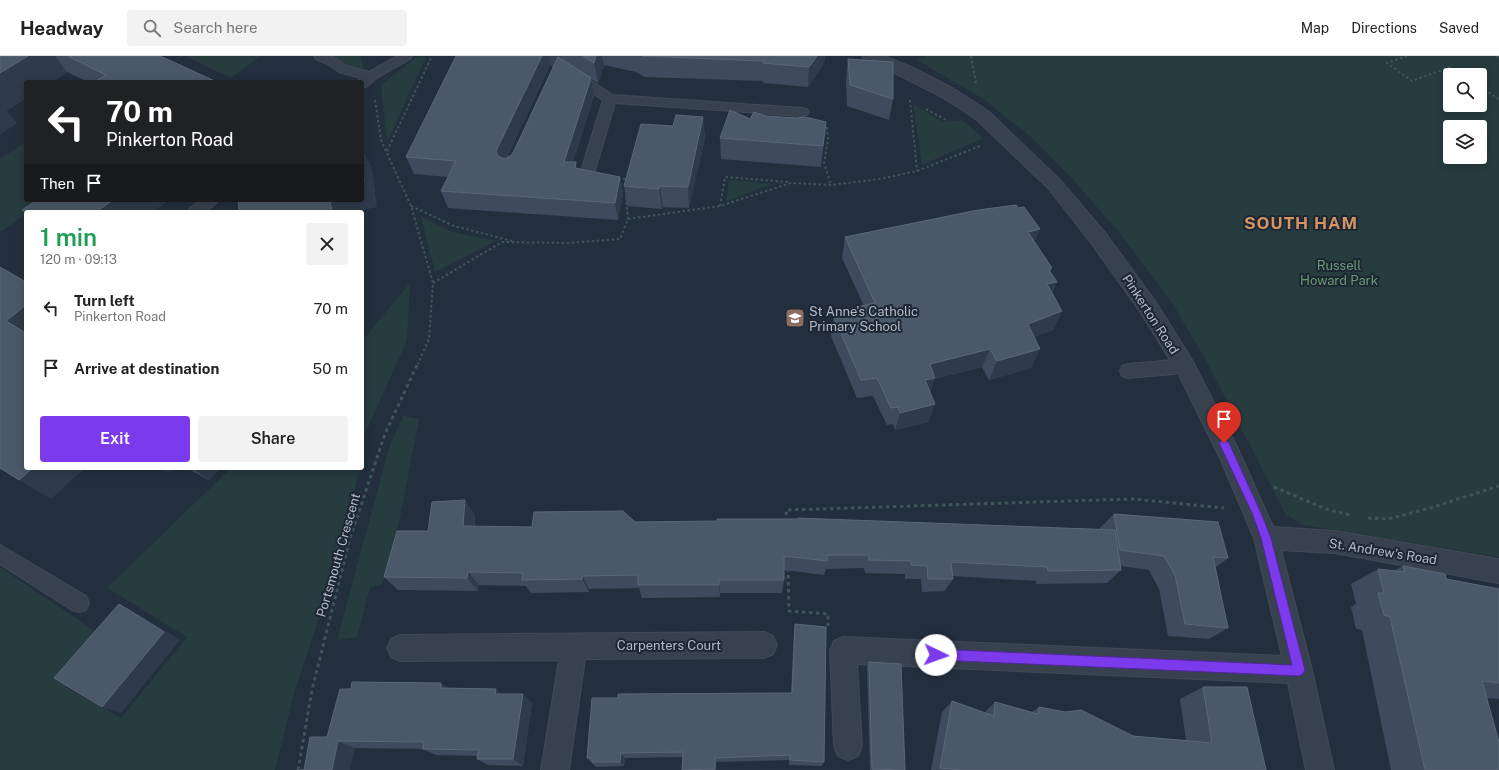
<!DOCTYPE html>
<html lang="en">
<head>
<meta charset="utf-8">
<style>
  body { margin:0; font-family:"Public Sans",sans-serif; background:#f2f2f2; color:#222; height:100vh; display:flex; flex-direction:column; font-size:15px; white-space:nowrap }
  * { box-sizing:border-box; margin:0 }
  p { font-size:13px; color:#767676 }
  .icon { flex:none; width:22px; height:22px; fill:none; stroke:currentColor; stroke-width:2; stroke-linecap:round; stroke-linejoin:round }
  .map { position:relative; flex:1; overflow:hidden }
  .panel { position:absolute; left:24px; top:154px; width:340px; height:260px; display:flex; flex-direction:column; background:#fff; border-radius:4px; box-shadow:0 2px 10px #0003 }
  .panel>* { flex:none }
  .top-card { position:absolute; left:24px; top:24px; width:340px; height:122px; border-radius:4px; box-shadow:0 2px 10px #0003; background:#202124; color:#fff; overflow:hidden }
  .fabs { position:absolute; left:1443px; top:12px; display:grid; gap:8px }
  .fabs a { display:grid; place-items:center; width:44px; height:44px; border-radius:4px; background:#fff; box-shadow:0 2px 10px #0003; font-size:20px }
  .pin { position:absolute; display:grid; place-items:center; width:34px; height:34px; color:#fff; margin:-41px -17px; border-radius:50% 50% 50% 0; rotate:-45deg; box-shadow:0 0 4px #0007 }
  .pin .icon { rotate:45deg }
  .me { position:absolute; width:44px; margin:-22px; rotate:93deg; stroke-linejoin:round; filter:drop-shadow(0 0 3px #0008) }
  .turn { display:flex; align-items:center; gap:14px; height:84px; padding:0 16px; font-size:18px }
  .turn .icon { width:52px; height:52px; stroke-width:2.5 }
  .turn b { display:block; font-size:28px; line-height:34px }
  .then { display:flex; align-items:center; height:38px; padding:0 16px; background:#0003; gap:8px; font-size:15px }
  .round { display:grid; place-items:center; flex:none; width:42px; height:42px; border-radius:4px; background:#f2f2f2 }
  .head { display:flex; align-items:center; justify-content:space-between; height:68px; padding:0 16px }
  h1 { font-size:24px; font-weight:600; line-height:30px; color:#1e9e55 }
  .button { display:flex; gap:8px; margin-top:auto; padding:8px 16px }
  .button a { flex:1; height:46px; border-radius:4px; background:#7c3aed; color:#fff; font-size:16px; font-weight:600; line-height:46px; text-align:center }
  .button a+a { background:#f2f2f2; color:#222 }
  ul { padding:0; list-style:none }
  li { display:flex; align-items:center; gap:12px; height:60px; padding:0 16px }
  li div { flex:1 }
  li b { display:block; font-size:15px }
  li em { font-style:normal }
  header { display:flex; align-items:center; gap:24px; box-sizing:border-box; height:56px; padding:0 20px; background:#fff; border-bottom:1px solid #e0e0e0 }
  header strong { font-size:19px }
  nav { display:flex; gap:22px; margin-inline-start:auto; font-size:14px }
  .search { width:280px; height:36px; background:#f2f2f2; display:flex; align-items:center; gap:10px; box-sizing:border-box; padding:0 14px; border-radius:4px; color:#767676; font-size:15px }
  .map>svg:first-child { display:block }
  .green { fill:#263c3f; fill-rule:evenodd }
  .lines { fill:none; stroke-linecap:round; stroke-linejoin:round }
  .service-casing { stroke:#414a57; stroke-width:2 }
  .minor-casing { stroke:#414a57; stroke-width:2 }
  .path-far1 { stroke:#3f5557; stroke-width:2; stroke-dasharray:2.5 2.5; stroke-linecap:butt }
  .path { stroke:#3f5557; stroke-width:3; stroke-dasharray:3.5 3.5; stroke-linecap:butt }
  .service { fill:#38414e; fill-rule:evenodd }
  .minor { fill:#38414e; fill-rule:evenodd }
  .wall { fill:#3f4b5c }
  .shaded-wall { fill:#2f3b4b }
  .building { fill:#4b5868; stroke:#5c6777 }
  .route { fill:#7c3aed; stroke:#51269a }
  .labels { text-anchor:middle; stroke-width:4; stroke-linejoin:round; paint-order:stroke }
  .park-label { font-size:13px; fill:#6b9a76; stroke:#1d2633 }
  .poi-label { font-size:13px; fill:#b4bcc9; stroke:#1d2633; text-anchor:start }
  .street-label { font-size:13px; fill:#b4bcc9; stroke:#1d2633 }
  .district-label { font-size:17px; font-weight:bold; letter-spacing:1px; fill:#d59563; stroke:#1d2633 }
</style>
</head>
<body>
<header>
<strong>Headway</strong>
<div class="search"><svg class="icon" aria-label="search" viewBox="0 0 24 24"><circle cx="10" cy="10" r="6"/><path d="M15 15l6 6"/></svg>Search here</div>
<nav><a>Map</a><a>Directions</a><a>Saved</a></nav>
</header>
<div class="map">
<svg width="1499" height="714" viewBox="0 0 1499 714">
  <rect width="100%" height="100%" fill="#242f3e"/>
  <!-- green -->
  <g class="green">
    <polygon points="185,0 261,0 231,22"/>
    <polygon points="328,0 361,0 364,16"/>
    <path d="M927 0H1499V501L1304 469 1286 459 1207 306 1171 245 1119 176 1069 119 1032 82 985 44 917 4ZM1450 19H1480V49H1450ZM1450 71H1480V101H1450Z"/>
    <polygon points="426,1 388,85 386,78 381,29 415,2"/>
    <polygon points="913,48 943,66 962,64 983,82 922,109"/>
    <polygon points="26,86 26,144 47,144 26,156 26,158 0,176 0,103"/>
    <polygon points="729,124 772,128 726,145"/>
    <polygon points="421,160 452,176 496,185 435,216"/>
    <polygon points="410,227 407,284 365,378 362,395 362,285"/>
    <polygon points="403,360 419,363 399,467 382,528 370,531 357,581 337,584 389,392"/>
    <polygon points="231,412 359,412 344,487 294,637 275,714 0,714 0,511 107,583 66,631 121,662 187,581 107,532"/>
  </g>
  <g class="lines">
    <!-- service casing -->
    <g class="service-casing">
      <g id="service">
        <polygon points="314,0 331,0 347,10 369,16 397,0 412,0 410,3 377,22 366,31 362,32 362,26 357,26 361,22 339,16 328,8 316,3"/>
        <polygon points="546,0 558,0 562,6 613,39 802,52 807,53 809,56 807,59 802,60 615,47 594,118 592,121 587,123 582,121 580,118 603,44 554,12"/>
        <path d="M201 144H218C211 156 200 156 188 156L190 152Z"/>
        <polygon points="1185,303 1191,305 1193,310 1191,315 1185,317 1128,322 1122,320 1120,315 1122,310 1128,308"/>
        <polygon points="0,489 86,540 89,547 86,554 79,556 72,554 0,508"/>
      </g>
    </g>
    <!-- minor casing -->
    <g class="minor-casing">
      <g id="minor">
        <polygon points="862,0 884,0 911,11 954,33 988,55 1060,124 1106,178 1155,245 1192,304 1238,393 1273,471 1335,475 1499,503 1499,527 1335,497 1281,494 1312,614 1334,714 1306,714 1288,627 857,608 862,690 858,700 848,704 838,700 834,690 830,594 834,585 843,581 1282,600 1254,482 1220,402 1177,315 1141,257 1092,188 1048,132 976,63 942,41 899,19 864,3"/>
        <polygon points="764,576 773,580 777,589 773,598 764,602 585,603 569,714 541,714 559,604 400,605 391,601 387,592 391,583 400,579"/>
      </g>
    </g>
    <!-- path-far1 -->
    <g class="path-far1">
      <polyline points="971,0 976,27"/>
      <polyline points="1407,0 1387,7 1412,25 1450,11 1462,19"/>
      <polyline points="1496,0 1499,2"/>
      <polyline points="1480,31 1499,43"/>
      <polyline points="375,44 381,84 411,150 433,227 429,283 418,308"/>
      <polyline points="910,44 917,115"/>
      <polyline points="926,53 946,64"/>
      <polyline points="822,71 827,71 828,84 824,107 831,129"/>
      <polyline points="387,95 432,0"/>
      <polyline points="618,122 625,123 625,126"/>
      <polyline points="626,141 628,163"/>
      <polyline points="411,150 454,170 512,185"/>
      <polyline points="720,150 725,121 788,126"/>
      <polyline points="433,227 502,186 567,187 620,183 628,163 720,150 791,127 831,129 880,123 917,115 980,90"/>
    </g>
    <!-- path -->
    <g class="path">
      <polyline points="1274,431 1326,453 1350,459"/>
      <polyline points="1368,462 1388,463 1430,452 1499,430"/>
      <polyline points="787,466 786,454 1133,443 1224,452"/>
      <polyline points="788,512 789,555 828,558 828,570"/>
      <polyline points="298,714 312,634 350,482 385,378 418,307"/>
    </g>
    <!-- service -->
    <use href="#service" class="service"/>
    <!-- minor -->
    <use href="#minor" class="minor"/>
  </g>
  <!-- wall -->
  <g class="wall">
    <polygon points="0,0 160,0 217,26 88,26 67,16 51,26 26,26 26,42 6,55 17,67 0,78"/>
    <polygon points="560,0 825,0 824,7 808,31 763,27 763,25 645,21 636,16 604,9 598,27 591,23 594,40 573,106 578,113 620,121 623,138 618,164 448,152 441,135 448,121 414,118 406,101 550,9 507,102 510,100 513,97 562,4"/>
    <polygon points="848,3 893,43 889,64 847,50 846,25"/>
    <polygon points="766,60 826,66 821,111 721,103 720,82 750,63"/>
    <polygon points="703,61 705,82 689,152 663,151 662,153 627,150 624,130 673,70"/>
    <polygon points="1018,152 1040,173 1034,186 1052,212 1050,216 1057,226 1052,237 1062,255 1053,274 1034,281 1031,312 989,324 982,311 934,323 930,337 929,366 895,374 893,368 887,369 873,340 857,342 831,280 834,261 838,260 839,255 864,250 842,202 845,181"/>
    <polygon points="187,412 220,412 208,424"/>
    <polygon points="1114,458 1228,502 1215,512 1228,572 1209,583 1168,580 1159,533 1149,514 1121,510 1121,514 1107,527 1036,528 1036,525 952,520 953,523 945,535 922,536 921,523 905,523 905,518 865,517 864,512 826,513 824,519 784,514 784,524 782,537 720,537 720,541 642,542 639,532 589,533 589,536 531,537 526,530 479,529 478,535 398,534 384,521 428,475 475,459 475,470 532,471 635,466 1100,473 1100,472"/>
    <polygon points="1403,510 1446,523 1499,533 1499,643 1487,642 1499,714 1391,714 1362,574 1356,573 1351,551 1356,548 1351,528 1378,513 1393,515"/>
    <polygon points="795,568 824,706 822,710 789,709 789,704 716,706 716,714 683,714 683,701 625,702 624,710 596,711 587,702 618,642 791,637 794,576"/>
    <polygon points="869,606 905,714 870,714 867,610"/>
    <polygon points="1203,631 1266,714 931,714 942,656 952,645 984,657 995,646 1032,656 1039,651 1133,680 1186,684 1180,643"/>
    <polygon points="447,632 496,633 501,638 532,647 523,710 488,709 477,703 477,700 436,699 423,693 355,692 304,714 327,681 351,633"/>
  </g>
  <!-- shaded-wall -->
  <g class="shaded-wall">
    <polygon points="28,0 55,0 67,16 51,26 26,26 26,42 6,55 17,67 0,78 0,17"/>
    <polygon points="542,0 548,0 550,9 502,112 496,95"/>
    <polygon points="596,0 602,0 604,9 598,27 594,7"/>
    <polygon points="817,0 825,0 824,7 808,31 809,11"/>
    <polygon points="591,22 594,40 568,123 564,106"/>
    <polygon points="703,61 705,82 689,152 688,131"/>
    <polygon points="362,93 372,112 377,151 354,156 332,156 330,144 362,144"/>
    <polygon points="576,106 580,123 575,112"/>
    <polygon points="620,121 623,138 618,164 615,147"/>
    <polygon points="660,130 663,151 662,153 659,133"/>
    <polygon points="113,144 169,144 153,156 96,156"/>
    <polygon points="1040,173 1031,194 1028,176"/>
    <polygon points="1057,226 1047,246 1047,228"/>
    <polygon points="26,249 26,281 6,265"/>
    <polygon points="1062,255 1053,274 1019,287 1028,268"/>
    <polygon points="990,293 982,311 934,323 929,339 919,342 930,308"/>
    <polygon points="1040,293 1031,312 989,324 997,305"/>
    <polygon points="935,348 929,366 895,374 900,357"/>
    <polygon points="33,412 85,412 51,443 19,424"/>
    <polygon points="163,412 172,412 168,416"/>
    <polygon points="193,412 220,412 208,424"/>
    <polygon points="465,444 475,459 474,484 463,470"/>
    <polygon points="468,516 479,529 478,535 467,522"/>
    <polygon points="583,520 589,533 589,536 582,523"/>
    <polygon points="719,524 720,537 720,541 719,529"/>
    <polygon points="119,548 136,557 180,584 121,657 102,651"/>
    <polygon points="441,627 453,636 441,632"/>
    <polygon points="496,633 506,642 495,638"/>
    <polygon points="523,638 532,647 523,710 513,703"/>
    <polygon points="338,685 355,692 350,714 332,714"/>
    <polygon points="621,697 625,702 624,710 620,706"/>
  </g>
  <!-- building -->
  <g class="building">
    <polygon points="0,0 28,0 0,17"/>
    <polygon points="68,0 160,0 217,26 98,26 96,25 106,19"/>
    <polygon points="456,0 542,0 496,95 498,100 505,103 510,100 513,97 558,1 591,22 564,106 576,106 575,112 620,121 615,147 441,135 456,105 406,101"/>
    <polygon points="583,0 596,0 594,7"/>
    <polygon points="642,0 817,0 809,11 763,7 764,5"/>
    <polygon points="848,3 893,6 893,43 850,29"/>
    <polygon points="730,54 750,63 754,56 766,60 797,62 805,61 826,66 823,90 720,82"/>
    <polygon points="676,59 703,61 688,131 660,130 659,133 624,130 641,68 673,70"/>
    <polygon points="362,112 364,126 362,126"/>
    <polygon points="37,144 113,144 96,156 26,156 22,154"/>
    <polygon points="238,144 330,144 332,156 233,156 239,155"/>
    <polygon points="1016,149 1018,152 1024,151 1040,173 1028,176 1052,212 1049,214 1057,226 1047,228 1062,255 1028,268 1040,293 997,305 990,293 930,308 935,322 925,324 935,348 900,357 898,351 891,352 877,322 861,324 834,261 840,259 839,255 875,247 845,181 978,154"/>
    <polygon points="0,211 26,226 26,249 6,265 26,277 26,412 33,412 19,424 0,412"/>
    <polygon points="465,444 463,470 532,471 534,456 623,455 635,466 717,465 717,463 798,463 798,462 1115,474 1121,514 1048,515 1047,511 951,506 953,523 928,523 927,510 911,509 911,505 869,504 869,499 827,499 827,505 784,500 784,524 719,524 719,529 638,529 638,519 583,520 582,523 522,524 523,517 468,516 467,522 384,521 397,475 428,475 432,446"/>
    <polygon points="1114,458 1218,466 1228,502 1213,501 1228,572 1185,568 1175,519 1164,500 1120,494"/>
    <polygon points="1403,510 1445,518 1446,523 1499,533 1499,627 1482,625 1499,686 1499,714 1425,714 1390,561 1384,559 1378,537 1384,537 1378,513 1405,516"/>
    <polygon points="119,548 164,576 102,651 54,622"/>
    <polygon points="795,568 826,571 824,706 790,704 790,699 715,702 715,713 682,714 683,696 621,697 620,706 592,706 592,702 587,702 592,642 618,642 618,638 792,637"/>
    <polygon points="869,606 901,608 905,714 872,713"/>
    <polygon points="352,626 441,627 441,632 496,633 495,638 523,638 513,703 477,703 479,694 423,693 424,686 338,685 332,714 300,714 304,714 310,681 327,681 340,633 351,633"/>
    <polygon points="1203,631 1247,631 1266,714 962,714 940,712 952,645 994,660 995,646 1038,658 1039,651 1065,656 1081,654 1133,680 1212,687"/>
  </g>
  <!-- route -->
  <polygon class="route" points="1224,383 1227,385 1229,387 1261,457 1271,482 1305,614 1303,618 1299,620 936,604 932,602 930,599 932,595 936,593 1292,609 1261,482 1252,457 1219,387 1221,385"/>
  <!-- icons -->
  <defs>
    <g id="school-square" transform="scale(1)"><rect x="-9" y="-9" width="18" height="18" rx="4" fill="#8d6e63" stroke="#1d2633"/><path d="M0-5L7-2L0 1L-7-2ZM-4 1L0 2.5L4 1V4Q0 6-4 4Z" fill="#fff"/></g>
  </defs>
  <g fill-rule="evenodd">
    <use href="#school-square" x="795" y="262"/>
  </g>
  <g class="labels">
    <!-- park labels -->
    <g class="park-label">
      <text x="1339" y="214">Russell<tspan x="1339" dy="15">Howard Park</tspan></text>
    </g>
    <!-- poi labels -->
    <g class="poi-label">
      <text x="809" y="260">St Anne's Catholic<tspan x="809" dy="15">Primary School</tspan></text>
    </g>
    <!-- street labels -->
    <g class="street-label">
      <text transform="translate(1151 258) rotate(57)" y="5">Pinkerton Road</text>
      <text transform="translate(1383 495) rotate(9)" y="5">St. Andrew's Road</text>
      <text transform="translate(338 499) rotate(-74)" y="5">Portsmouth Crescent</text>
      <text x="669" y="594">Carpenters Court</text>
    </g>
    <!-- district labels -->
    <g class="district-label">
      <text x="1301" y="173">SOUTH HAM</text>
    </g>
  </g>
</svg>
<div class="fabs">
<a><svg class="icon" aria-label="search" viewBox="0 0 24 24"><circle cx="10" cy="10" r="6"/><path d="M15 15l6 6"/></svg></a>
<a><svg class="icon" aria-label="layers" viewBox="0 0 24 24"><path d="M12 4l9 5-9 5-9-5zM3 14l9 5 9-5"/></svg></a>
</div>
<div class="pin" style="left:1224px;top:387px;background:#d93025"><svg class="icon" aria-label="arrive" viewBox="0 0 24 24"><path d="M6 21V4h12l-3 4 3 4H6"/></svg></div>
<svg class="me" style="left:936px;top:599px" viewBox="-20 -20 40 40"><circle r="19" fill="#fff"/><path d="M0-13L10 11 0 6-10 11z" fill="#7c3aed"/></svg>
<div class="top-card">
<div class="turn"><svg class="icon" aria-label="left" viewBox="0 0 24 24"><path d="M17 20v-9H6M10 6l-5 5 5 5"/></svg><div><b>70 m</b>Pinkerton Road</div></div>
<div class="then">Then<svg class="icon" aria-label="arrive" viewBox="0 0 24 24"><path d="M6 21V4h12l-3 4 3 4H6"/></svg></div>
</div>
<section class="panel">
<div class="head"><div><h1>1 min</h1><p>120 m · 09:13</p></div><a class="round"><svg class="icon" aria-label="close" viewBox="0 0 24 24"><path d="M6 6l12 12M18 6L6 18"/></svg></a></div>
<ul>
<li><svg class="icon" aria-label="left" viewBox="0 0 24 24"><path d="M17 20v-9H6M10 6l-5 5 5 5"/></svg><div><b>Turn left</b><p>Pinkerton Road</p></div><em>70 m</em></li>
<li><svg class="icon" aria-label="arrive" viewBox="0 0 24 24"><path d="M6 21V4h12l-3 4 3 4H6"/></svg><div><b>Arrive at destination</b></div><em>50 m</em></li>
</ul>
<div class="button"><a>Exit</a><a>Share</a></div>
</section>
</div>
</body>
</html>
